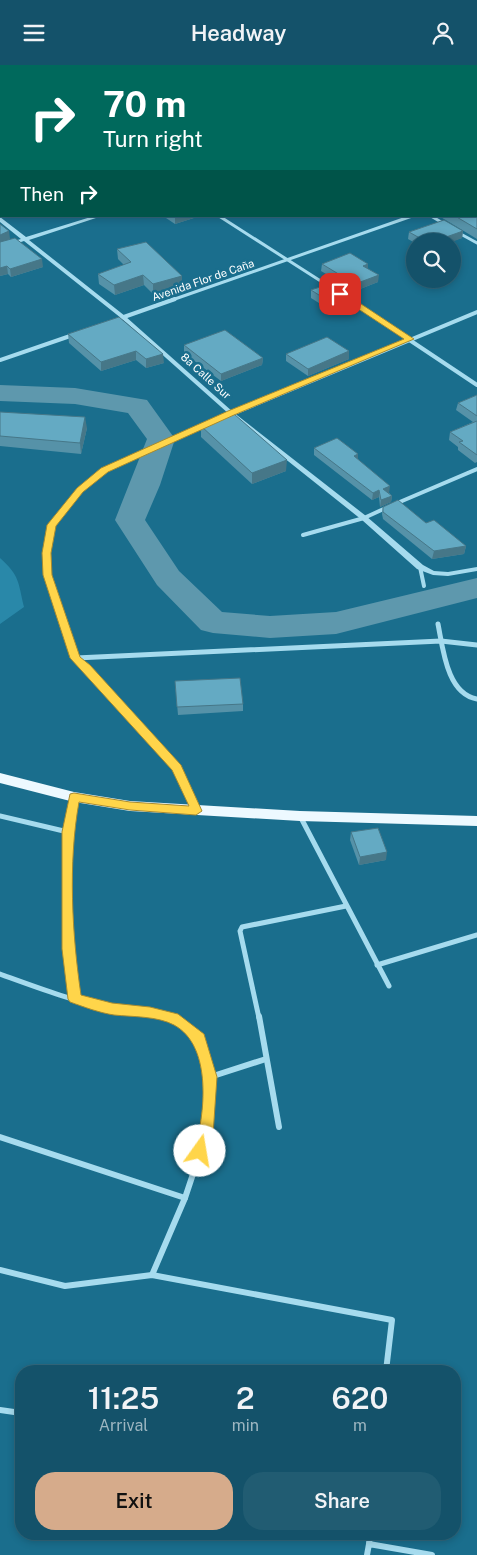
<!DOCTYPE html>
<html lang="en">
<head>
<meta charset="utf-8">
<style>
  body { margin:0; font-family:"Public Sans",sans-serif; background:#215c72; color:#f1f3f6; height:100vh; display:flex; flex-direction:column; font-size:19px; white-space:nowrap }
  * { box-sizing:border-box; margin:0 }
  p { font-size:16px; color:#9db6c1 }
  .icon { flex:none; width:28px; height:28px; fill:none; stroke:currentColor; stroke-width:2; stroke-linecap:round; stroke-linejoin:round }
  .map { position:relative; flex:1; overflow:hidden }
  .side { position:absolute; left:15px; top:1300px; width:446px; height:175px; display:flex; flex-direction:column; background:#14526a; border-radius:20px; box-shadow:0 2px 8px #0003,0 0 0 1px #33697e }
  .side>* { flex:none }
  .banner { position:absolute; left:0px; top:0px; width:478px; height:152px; box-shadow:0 2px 8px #0003,0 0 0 1px #33697e; background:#00695c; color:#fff; overflow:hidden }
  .tools { position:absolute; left:406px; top:168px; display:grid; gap:10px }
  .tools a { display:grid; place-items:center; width:55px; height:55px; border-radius:50%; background:#14526a; box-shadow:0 2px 8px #0003,0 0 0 1px #33697e; font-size:25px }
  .pin { position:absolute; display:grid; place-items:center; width:42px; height:42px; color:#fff; margin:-21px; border-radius:10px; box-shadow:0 2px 8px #0006 }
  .me { position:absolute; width:55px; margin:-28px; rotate:13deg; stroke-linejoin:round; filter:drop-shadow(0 0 4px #0008) }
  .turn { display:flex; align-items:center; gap:18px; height:105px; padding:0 20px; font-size:22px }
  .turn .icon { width:65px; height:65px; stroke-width:2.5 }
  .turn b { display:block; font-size:35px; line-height:42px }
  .then { display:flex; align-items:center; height:48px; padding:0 20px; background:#0003; gap:10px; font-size:19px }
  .eta { display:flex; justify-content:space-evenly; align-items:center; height:85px; text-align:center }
  .eta b { font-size:30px; font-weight:600; line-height:35px }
  .primary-button { display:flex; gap:10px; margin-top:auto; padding:10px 20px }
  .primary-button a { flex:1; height:58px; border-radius:20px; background:#d6ab8b; color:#111; font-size:20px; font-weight:600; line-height:58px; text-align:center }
  .primary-button a+a { background:#215c72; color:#f1f3f6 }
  header { display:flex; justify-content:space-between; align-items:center; height:65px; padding:0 20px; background:#14526a; font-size:22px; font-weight:600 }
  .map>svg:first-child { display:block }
  .green { fill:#2988a9 }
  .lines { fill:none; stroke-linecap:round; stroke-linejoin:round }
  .river { fill:#5e98ad; fill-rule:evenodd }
  .minor-far3 { stroke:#a6dbee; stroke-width:3 }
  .minor-far2 { stroke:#a6dbee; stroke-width:4 }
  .minor-far1 { stroke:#a6dbee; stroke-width:5 }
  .minor { stroke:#a6dbee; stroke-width:6 }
  .tertiary { fill:#a6dbee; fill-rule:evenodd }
  .primary { fill:#edf9ff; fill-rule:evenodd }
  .wall { fill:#5692a8 }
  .shaded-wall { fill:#467788 }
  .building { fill:#64aac3; stroke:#467788 }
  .route { fill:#ffd54a; stroke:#a68a30 }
  .labels { text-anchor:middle; stroke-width:5; stroke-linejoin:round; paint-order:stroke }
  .far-street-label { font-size:11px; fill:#fff; stroke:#1a6e8d }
</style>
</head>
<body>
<header><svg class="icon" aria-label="menu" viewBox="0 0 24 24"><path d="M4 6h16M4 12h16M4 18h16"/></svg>Headway<svg class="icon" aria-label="person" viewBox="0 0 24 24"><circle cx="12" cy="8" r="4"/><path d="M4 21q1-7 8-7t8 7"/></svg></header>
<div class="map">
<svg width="477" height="1490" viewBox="0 0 477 1490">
  <rect width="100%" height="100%" fill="#1a6e8d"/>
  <!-- green -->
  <path class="green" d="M0 493C20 511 18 517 24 542L0 559Z"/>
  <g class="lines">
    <!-- river -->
    <polygon class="river" points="0,320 75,323 147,335 175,374 160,420 145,455 179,506 222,547 270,551 336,547 477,513 477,533 336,569 270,573 213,568 201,565 157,520 115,455 147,374 128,348 75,339 0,336"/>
    <!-- minor-far3 -->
    <g class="minor-far3">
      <polyline points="168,0 170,1"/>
      <polyline points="343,0 345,1"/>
      <polyline points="85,1 89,0"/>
      <polyline points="309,1 313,0"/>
      <polyline points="219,151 330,222"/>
      <polyline points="431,151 446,160"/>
      <polyline points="457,167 477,178"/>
      <polyline points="342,230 350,235"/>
      <polyline points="172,235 412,151"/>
    </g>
    <!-- minor-far2 -->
    <g class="minor-far2">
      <polyline points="348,234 477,320"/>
      <polyline points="121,253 175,234"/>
      <polyline points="0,295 73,270"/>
      <polyline points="395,439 477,404"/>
      <polyline points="303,470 364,453 388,442"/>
      <polyline points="420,502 424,521"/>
      <polyline points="59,545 47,510 47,488 52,460 80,425 105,405 189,367 477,247"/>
    </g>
    <!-- minor-far1 -->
    <g class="minor-far1">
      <polyline points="59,543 76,593 177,703 196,744"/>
      <path d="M438 559C443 584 447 629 477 634"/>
      <polyline points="76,593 441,576 477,580"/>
      <path d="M74 732C64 799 66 866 75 933"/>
      <polyline points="0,751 68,767"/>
      <polyline points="300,751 389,921"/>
      <polyline points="377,900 477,870"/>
      <path d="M0 909C36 922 73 936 111 944 130 948 149 948 168 953"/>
      <polyline points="259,953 240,866 242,862 346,841"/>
    </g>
    <!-- minor -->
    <g class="minor">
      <polyline points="259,951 279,1062"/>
      <polyline points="210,1012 266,994"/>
      <polyline points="0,1072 185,1133"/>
      <polyline points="0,1205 65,1221 152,1210 392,1255 386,1306"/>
      <polyline points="152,1210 185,1133 206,1070 210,1012 199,973 178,955 163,951"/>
      <polyline points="0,1345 21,1348"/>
      <polyline points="369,1479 370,1469"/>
      <polyline points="367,1490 369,1479 432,1490"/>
    </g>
    <!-- tertiary -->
    <g class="tertiary">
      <rect x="476" y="35" width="1" height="2"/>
      <polygon points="94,151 102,151 29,175 125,251 233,347 366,451 423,500 434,506 448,507 477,502 477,506 448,511 433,510 417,504 362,455 229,349 121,253 24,176 0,184 0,180 21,174 0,157 0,152 26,172"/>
    </g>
    <!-- primary -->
    <polygon class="primary" points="0,708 74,727 130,736 300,746 477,751 477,761 300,756 130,746 74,737 0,718"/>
  </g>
  <!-- wall -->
  <g class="wall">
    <polygon points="477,124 477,174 439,151 476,151"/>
    <polygon points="163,151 200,151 175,159"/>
    <polygon points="0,159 10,174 6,176 43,202 11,212 8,209 0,211"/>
    <polygon points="463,166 462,173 452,176 415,176 415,178 408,174 409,167"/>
    <polygon points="117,184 182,222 153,229 144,220 115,230 99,219 98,209 124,200 118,194"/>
    <polygon points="322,199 368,204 378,217 355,226 321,206"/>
    <polygon points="311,225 346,239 330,245 311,233"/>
    <polygon points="119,252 164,298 146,303 136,295 101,306 69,278 68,269"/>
    <polygon points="184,280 263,293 262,300 221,316 184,288"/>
    <polygon points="349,286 349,294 308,311 286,296 286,289"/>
    <polygon points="477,330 477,397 475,398 458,385 458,382 449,375 450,367 473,357 456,345 458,338"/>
    <polygon points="0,347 87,363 81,389 0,381"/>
    <polygon points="201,361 286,406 252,419 201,372"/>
    <polygon points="314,383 358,394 392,431 391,437 380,442 379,432 372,435 314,390"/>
    <polygon points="383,442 426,458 466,481 464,489 432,494 383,454 382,449"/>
    <polygon points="175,616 243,639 243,646 178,650"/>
    <polygon points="351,767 386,795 359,800 350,775"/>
  </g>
  <!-- shaded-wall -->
  <g class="shaded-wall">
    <polygon points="175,151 200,151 175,159"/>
    <polygon points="9,166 10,174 0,178 0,170"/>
    <polygon points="463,166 462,173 452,177 435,176"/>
    <polygon points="42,194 43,202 11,212 10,204"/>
    <polygon points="368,199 368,206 363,201"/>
    <polygon points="7,201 8,209 0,211 0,203"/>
    <polygon points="143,210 144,220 115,230 114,220"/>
    <polygon points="379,210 378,217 355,226 355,219"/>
    <polygon points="182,211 182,222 153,229 153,219"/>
    <polygon points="347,231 346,239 330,245 330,237"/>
    <polygon points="136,286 136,295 101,306 101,297"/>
    <polygon points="349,286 349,294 308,311 308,304"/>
    <polygon points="163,289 164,298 146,303 146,294"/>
    <polygon points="263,293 262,300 221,316 221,309"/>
    <polygon points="85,352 87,363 81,389 80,378"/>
    <polygon points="358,389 358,396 354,391"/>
    <polygon points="287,395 286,406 252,419 252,408"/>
    <polygon points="390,421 389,428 383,430 383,424"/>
    <polygon points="379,425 379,432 372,435 373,428"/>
    <polygon points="392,431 391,437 380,442 381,435"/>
    <polygon points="466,481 464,489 432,494 434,486"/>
    <polygon points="387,787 386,795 359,800 360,792"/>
  </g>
  <!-- building -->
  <g class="building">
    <polygon points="476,124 477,124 477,164 455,151 476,151"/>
    <polygon points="444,155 463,166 435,176 425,176 409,167"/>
    <polygon points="0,159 9,166 0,170"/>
    <polygon points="15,173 42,194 10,204 7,201 0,203 0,177"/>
    <polygon points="146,177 182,211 153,219 143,210 114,220 98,209 131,197 117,184"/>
    <polygon points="350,188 368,199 363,201 379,210 355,219 322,199"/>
    <polygon points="329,219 347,231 330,237 311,225"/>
    <polygon points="119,252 163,289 146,294 136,286 101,297 68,269"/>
    <polygon points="225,265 263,293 221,309 184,280"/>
    <polygon points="327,272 349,286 308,304 286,289"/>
    <polygon points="477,330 477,351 458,338"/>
    <polygon points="0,347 85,352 80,378 0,371"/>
    <polygon points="234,349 287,395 252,408 201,361"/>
    <polygon points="477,356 477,390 459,377 463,376 450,367"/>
    <polygon points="337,373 358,389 354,391 390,421 383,424 392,431 381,435 379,425 373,428 314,383"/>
    <polygon points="398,435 426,458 434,455 466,481 434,486 383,447 383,442"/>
    <polygon points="240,613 243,639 177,642 175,616"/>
    <polygon points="378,763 387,787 360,792 351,767"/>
  </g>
  <!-- route -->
  <path class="route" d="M337 227H343L414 274 234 350 108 407 83 427 56 461 51 488 52 510 80 592 90 600 181 700 202 746 196 750 130 745 79 737C68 798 72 869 81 930L112 938 150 942 178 949 204 969 217 1012 213 1070 205 1091 200 1093 196 1091 194 1086C205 1051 213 981 174 960 157 951 133 952 114 950 100 948 84 942 70 937L68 934 62 884V767L70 729 74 728 130 737 189 741 172 705 70 593 43 510 42 488 47 460 77 423 101 403 228 346 404 274 337 230Z"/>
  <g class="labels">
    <!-- far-street labels -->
    <g class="far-street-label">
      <text transform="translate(203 215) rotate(-19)" y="4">Avenida Flor de Caña</text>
      <text transform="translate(206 311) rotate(42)" y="4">8a Calle Sur</text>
    </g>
  </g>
</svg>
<div class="tools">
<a><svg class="icon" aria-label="search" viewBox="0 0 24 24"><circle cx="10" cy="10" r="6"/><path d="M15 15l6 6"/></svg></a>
</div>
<div class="pin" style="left:340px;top:229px;background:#d93025"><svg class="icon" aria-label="arrive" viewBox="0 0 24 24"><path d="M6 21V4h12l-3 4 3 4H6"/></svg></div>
<svg class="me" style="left:200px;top:1086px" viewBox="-20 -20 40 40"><circle r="19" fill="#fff"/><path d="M0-13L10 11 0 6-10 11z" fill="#ffd54a"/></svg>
<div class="banner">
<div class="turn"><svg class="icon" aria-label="right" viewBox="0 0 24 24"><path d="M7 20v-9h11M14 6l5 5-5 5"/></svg><div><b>70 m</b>Turn right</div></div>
<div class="then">Then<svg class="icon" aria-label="right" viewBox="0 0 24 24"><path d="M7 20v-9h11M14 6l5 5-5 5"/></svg></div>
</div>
<section class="side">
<div class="eta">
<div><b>11:25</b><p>Arrival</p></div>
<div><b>2</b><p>min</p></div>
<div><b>620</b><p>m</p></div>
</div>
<div class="primary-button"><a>Exit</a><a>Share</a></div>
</section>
</div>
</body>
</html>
